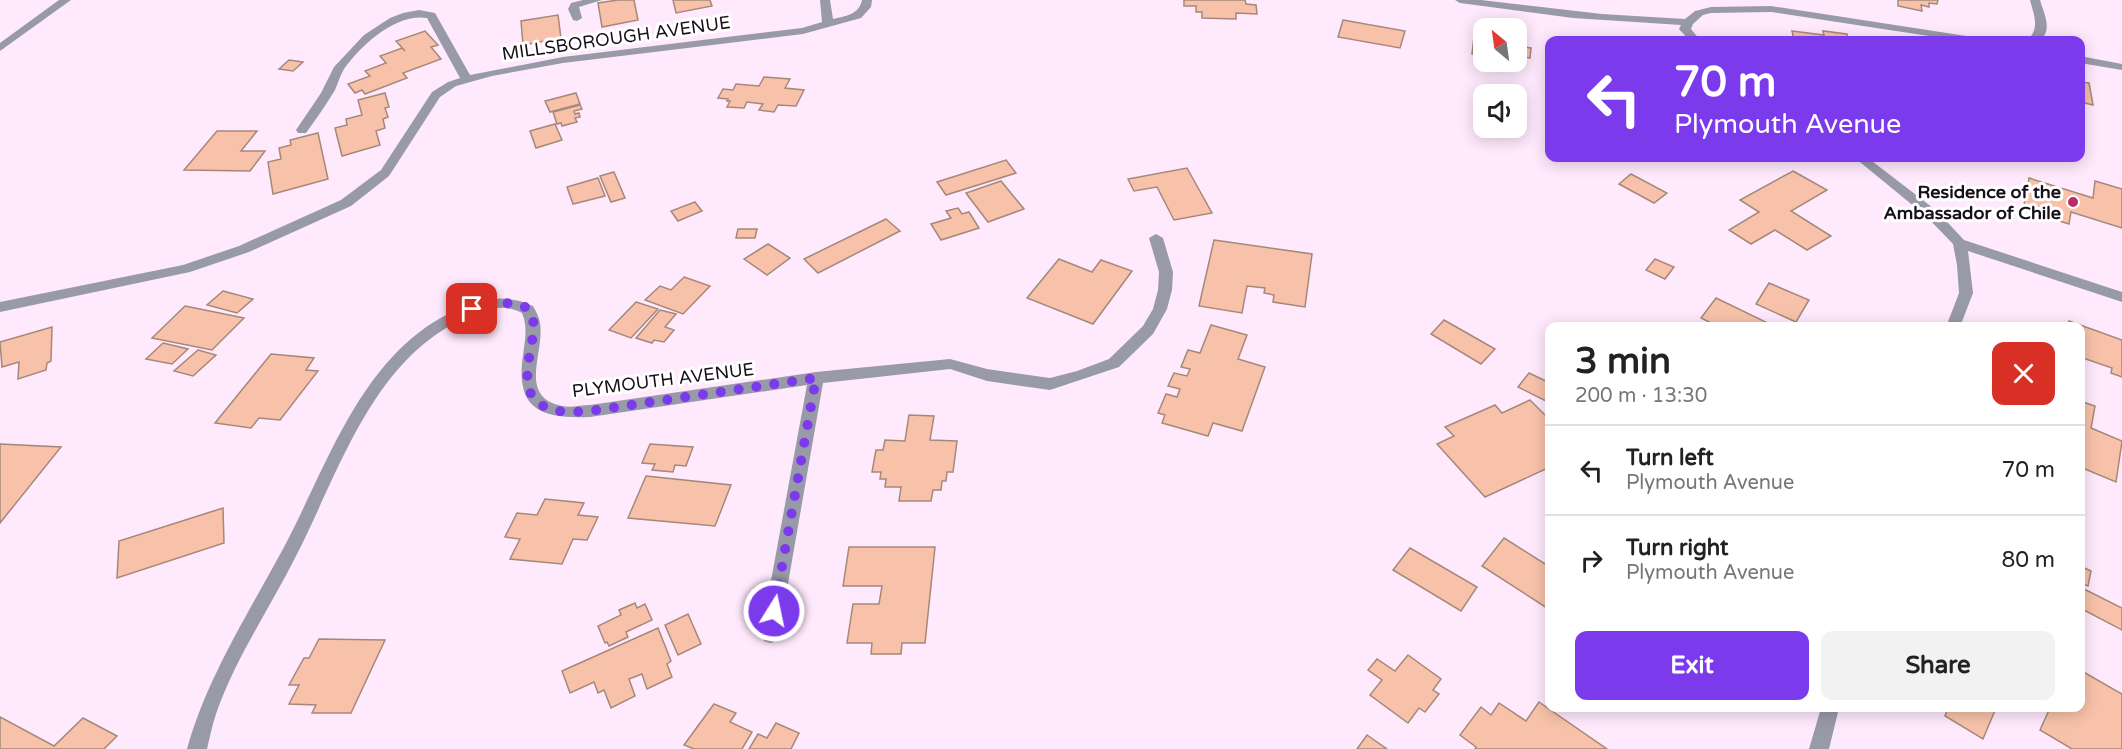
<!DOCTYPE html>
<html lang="en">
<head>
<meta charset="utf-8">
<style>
  body { margin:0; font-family:"Varela Round",sans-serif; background:#f2f2f2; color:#222; height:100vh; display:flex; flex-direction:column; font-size:22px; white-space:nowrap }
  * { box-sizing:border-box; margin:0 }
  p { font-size:20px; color:#767676 }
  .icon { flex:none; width:33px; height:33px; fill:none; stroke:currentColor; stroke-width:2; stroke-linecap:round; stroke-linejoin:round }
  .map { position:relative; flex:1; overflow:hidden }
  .drawer { position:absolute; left:1545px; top:322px; width:540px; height:390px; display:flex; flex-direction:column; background:#fff; border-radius:12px; box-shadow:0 3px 15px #0003 }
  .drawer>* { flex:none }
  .top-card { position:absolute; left:1545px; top:36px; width:540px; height:126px; border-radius:12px; box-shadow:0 3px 15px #0003; background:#7c3aed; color:#fff; overflow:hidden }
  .needle { width:39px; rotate:331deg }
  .buttons { position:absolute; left:1473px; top:18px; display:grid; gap:12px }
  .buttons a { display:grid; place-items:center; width:54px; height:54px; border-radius:12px; background:#fff; box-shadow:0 3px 15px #0003; font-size:30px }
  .pin { position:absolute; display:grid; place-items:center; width:51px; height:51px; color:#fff; margin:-26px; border-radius:12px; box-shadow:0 3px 9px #0006 }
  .me { position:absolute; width:66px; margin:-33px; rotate:10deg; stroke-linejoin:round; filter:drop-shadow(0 0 4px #0008) }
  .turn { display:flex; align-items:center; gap:21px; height:126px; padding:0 30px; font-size:27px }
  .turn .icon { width:78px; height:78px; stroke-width:2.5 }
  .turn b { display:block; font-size:42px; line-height:51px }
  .round { display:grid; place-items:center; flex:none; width:63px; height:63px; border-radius:12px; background:#f2f2f2 }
  .overview { display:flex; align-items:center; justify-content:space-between; height:102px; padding:0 30px }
  h1 { font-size:36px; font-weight:700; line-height:45px }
  .primary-button { display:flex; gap:12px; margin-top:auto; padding:12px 30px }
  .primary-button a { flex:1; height:69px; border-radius:12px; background:#7c3aed; color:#fff; font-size:24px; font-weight:700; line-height:69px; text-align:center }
  .primary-button a+a { background:#f2f2f2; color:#222 }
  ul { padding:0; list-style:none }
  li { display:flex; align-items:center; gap:18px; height:90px; padding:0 30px; border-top:2px solid #e0e0e0 }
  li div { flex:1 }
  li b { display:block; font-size:22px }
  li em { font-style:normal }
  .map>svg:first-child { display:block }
  .building { fill:#f7c2a9; stroke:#a6887a; stroke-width:1.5 }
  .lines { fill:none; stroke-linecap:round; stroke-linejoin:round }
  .minor { fill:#999aa7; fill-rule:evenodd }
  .route { stroke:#7c3aed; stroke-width:10; stroke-dasharray:0 18 }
  .poi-dot { fill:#b72d69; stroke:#fff; stroke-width:2 }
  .labels { text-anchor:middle; stroke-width:6; stroke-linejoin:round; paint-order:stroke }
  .street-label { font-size:18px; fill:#181018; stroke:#fff }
  .poi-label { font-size:18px; font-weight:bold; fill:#181018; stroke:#fff; text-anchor:end }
</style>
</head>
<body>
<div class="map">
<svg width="2122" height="749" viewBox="0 0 2122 749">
  <rect width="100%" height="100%" fill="#ffeafd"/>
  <!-- building -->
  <g class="building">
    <polygon points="618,0 634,0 638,20 602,27 598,3"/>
    <polygon points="673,0 710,0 712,6 676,13"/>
    <polygon points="1184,0 1245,0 1246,4 1256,5 1257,14 1236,13 1236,19 1202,18 1202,12 1196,12 1196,6 1184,6"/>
    <polygon points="1898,0 1938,0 1937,4 1929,3 1929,7 1921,5 1922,11 1898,6"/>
    <polygon points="558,15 561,38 523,45 521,21"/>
    <polygon points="1343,20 1405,31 1400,48 1338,37"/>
    <polygon points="425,31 438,45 431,47 441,59 403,73 407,78 365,94 362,90 355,93 348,84 370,76 365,71 386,63 380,56 402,48 405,51 396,41"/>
    <polygon points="1792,31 1824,35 1823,31 1847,34 1848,40 1794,40"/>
    <polygon points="1474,37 1484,38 1484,56 1472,54"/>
    <polygon points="1516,46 1531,48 1530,58 1516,56"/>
    <polygon points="289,60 303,62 293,71 279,69"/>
    <polygon points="764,77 790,79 785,88 804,90 796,106 778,105 774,112 759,110 763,104 747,102 744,108 727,107 730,101 727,101 728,99 718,98 723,89 733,90 736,84 759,86"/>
    <polygon points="2080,82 2089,83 2093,105 2080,102"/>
    <polygon points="385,93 389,107 385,108 388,117 383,119 385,128 376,131 380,145 342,156 335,128 347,125 346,119 362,115 358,100"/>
    <polygon points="576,93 580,104 550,112 545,101"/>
    <polygon points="580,105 582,109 574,111 575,114 579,113 580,117 575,118 577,122 562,126 561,123 557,124 553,112"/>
    <polygon points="555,124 562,140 536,148 530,131"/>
    <polygon points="217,131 257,131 241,151 265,151 250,171 184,170"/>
    <polygon points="318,133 328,179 273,194 268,162 281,159 279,148 291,145 290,140"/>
    <polygon points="1006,160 1016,173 946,195 937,182"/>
    <polygon points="1187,168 1212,213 1174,220 1157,187 1134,191 1128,179"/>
    <polygon points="1793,171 1827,190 1791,211 1831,236 1807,250 1775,230 1751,244 1729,230 1759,212 1740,200"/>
    <polygon points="614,172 625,198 611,202 600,176"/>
    <polygon points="1631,174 1667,193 1654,203 1619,184"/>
    <polygon points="598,178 605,196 573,204 567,187"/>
    <polygon points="2029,178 2093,198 2095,181 2122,189 2122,228 2071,212 2069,224 2043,216 2044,212 2024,205"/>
    <polygon points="1001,181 1024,209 988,222 966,193"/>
    <polygon points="695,202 702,211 678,221 671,211"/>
    <polygon points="958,208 962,214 969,212 979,228 941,240 931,224 951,218 946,211"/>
    <polygon points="886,219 900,231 818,273 804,259"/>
    <polygon points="738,229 757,229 755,238 736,238"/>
    <polygon points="1214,240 1312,254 1305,307 1273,302 1274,295 1264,293 1265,288 1247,286 1242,313 1199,306"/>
    <polygon points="768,244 790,258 767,275 744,259"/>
    <polygon points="1059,259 1092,272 1101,260 1132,271 1093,324 1027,298"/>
    <polygon points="1655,259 1674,267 1665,279 1646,270"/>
    <polygon points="684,277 710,286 683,314 645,300 660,286 671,290"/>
    <polygon points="1769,283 1809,300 1796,322 1756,304"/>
    <polygon points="223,291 253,299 237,313 207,305"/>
    <polygon points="1716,298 1772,325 1771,327 1719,327 1701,318"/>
    <polygon points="636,302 658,309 631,338 609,330"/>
    <polygon points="185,306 244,318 212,350 152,338"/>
    <polygon points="660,310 676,314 665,327 674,330 664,342 654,340 652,343 636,338"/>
    <polygon points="1444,320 1495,349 1481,364 1431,334"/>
    <polygon points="2069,321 2122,340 2122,377 2111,373 2112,368 2080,357 2080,327 2068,327"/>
    <polygon points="1211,325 1247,335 1238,359 1265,367 1242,431 1213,423 1208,436 1162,423 1165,415 1158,413 1166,394 1177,397 1180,389 1168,386 1174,373 1187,376 1190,369 1181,367 1188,350 1200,353"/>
    <polygon points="52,327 51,361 47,363 46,370 18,379 19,362 2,367 0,342"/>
    <polygon points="163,343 188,349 172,364 146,359"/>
    <polygon points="198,350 216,355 193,376 174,371"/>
    <polygon points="271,354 314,358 306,370 318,371 280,420 259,418 251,428 215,423"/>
    <polygon points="1529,373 1550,383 1550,403 1518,387"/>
    <polygon points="1530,400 1550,420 1550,467 1485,497 1437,444 1454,436 1445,427 1495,405 1502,413"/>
    <polygon points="2080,401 2095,406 2091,428 2122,441 2116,482 2080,467"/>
    <polygon points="909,415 934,416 930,440 957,441 953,472 947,472 946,481 942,481 941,490 933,490 931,501 899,501 901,487 885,487 886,479 880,479 881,472 872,472 876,450 883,450 885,440 905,441"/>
    <polygon points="0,444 61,447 0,523"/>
    <polygon points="650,444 693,447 686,466 675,465 673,472 652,470 655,464 642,463"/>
    <polygon points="646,476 731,485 715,526 628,518"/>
    <polygon points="545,499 584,503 578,515 598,517 587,540 573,539 562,564 510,559 520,539 505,537 517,513 537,515"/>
    <polygon points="223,508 224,543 117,578 119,541"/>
    <polygon points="1504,538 1550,567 1550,610 1482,566"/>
    <polygon points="849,547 935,547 925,643 902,643 901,654 871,654 872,643 847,643 853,604 879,604 882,586 843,586"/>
    <polygon points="1410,548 1477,587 1461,611 1393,570"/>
    <polygon points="2080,566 2091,571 2088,586 2080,583"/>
    <polygon points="2080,587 2122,608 2122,630 2080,608"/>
    <polygon points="635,603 637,608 645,604 652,620 626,632 628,637 609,646 607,642 605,643 598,626 621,615 619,610"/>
    <polygon points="688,614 701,644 678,655 665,625"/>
    <polygon points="658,628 671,661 667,664 672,677 647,689 642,674 629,679 635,696 611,708 604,690 598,693 594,682 570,693 562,671"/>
    <polygon points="319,639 385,640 351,713 312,713 316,705 289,704 299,685 289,685 304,658 309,658"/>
    <polygon points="1408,655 1441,679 1433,690 1439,694 1425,712 1419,708 1408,723 1370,695 1382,680 1368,670 1377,659 1395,671"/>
    <polygon points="2080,670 2122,694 2122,749 2072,749 2040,730 2050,708 2080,708"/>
    <polygon points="1539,702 1607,749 1475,749 1476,747 1460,735 1481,707 1491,715 1499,703 1526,721"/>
    <polygon points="714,704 736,713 730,722 752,732 742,749 694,749 684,745"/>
    <polygon points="1948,708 1996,708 1983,739 1945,716"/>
    <polygon points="0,717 54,746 83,718 117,736 104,749 0,749"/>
    <polygon points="776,723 799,733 791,749 749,749 758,734 767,738"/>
    <polygon points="1367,735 1387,749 1357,749"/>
  </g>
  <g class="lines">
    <!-- minor -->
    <g class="minor">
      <polygon points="59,0 71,0 0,51 0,43"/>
      <polygon points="583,0 602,0 579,7 582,18 577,21 573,20 568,9 571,3"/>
      <path d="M820 0H830L833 19C845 16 859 15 862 0H872L871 7 861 18 803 34 563 63 492 76 456 86 440 97 389 176 351 206 249 252 190 272 0 312V302L183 265 239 246 341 200 381 170 432 92 448 82 460 78 427 18C396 13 361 45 344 69 340 76 338 83 335 90 326 105 316 119 306 133H298L296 130 321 93 334 67 364 35 390 18 403 13 419 10 435 13 470 75 563 57 802 28 822 22Z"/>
      <polygon points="1455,0 1481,0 1602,14 1685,19 1695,11 1711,7 1771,6 1973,37 1979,40 1955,40 1771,12 1711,13 1703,15 1693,24 1691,29 1700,40 1689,40 1679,29 1681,25 1573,18 1460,3"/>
      <path d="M2030 0H2040C2044 14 2053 30 2040 40H2028C2040 27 2034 16 2030 0Z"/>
      <polygon points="2080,56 2122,64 2122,70 2080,63"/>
      <polygon points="1855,158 1868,158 1937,211 1964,240 2122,292 2122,302 1968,251 1973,293 1960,327 1946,327 1959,293 1957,265 1953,244 1927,217"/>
      <path d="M1156 234 1163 238 1173 272 1172 290 1167 309 1153 334 1119 367 1050 390 987 381 950 369 823 383 779 635 776 641 770 643 764 641 761 635 807 385 590 417C541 419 515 410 523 355 525 340 528 327 522 313 505 304 487 308 470 316 373 356 340 471 296 556 270 608 235 659 216 714 212 725 210 737 207 749H187C207 677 248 614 283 549 330 461 363 348 463 307 488 297 509 295 533 306 536 311 539 317 540 323 545 353 517 397 562 406 571 408 581 405 590 405L816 372 950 359 987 369 1050 378 1077 371 1109 359 1143 326 1153 309 1158 290 1159 272 1149 238Z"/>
      <polygon points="1821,708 1839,708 1829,749 1809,749"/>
    </g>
  </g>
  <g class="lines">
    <!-- route -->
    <path class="route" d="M472 309C587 279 497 375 540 404 554 414 574 412 590 411L816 378 774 611"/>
  </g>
  <!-- markers -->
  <circle class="poi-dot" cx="2073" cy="202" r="6"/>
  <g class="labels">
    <!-- street labels -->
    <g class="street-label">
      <text transform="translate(616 38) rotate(-8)" y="6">MILLSBOROUGH AVENUE</text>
      <text transform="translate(663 380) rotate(-7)" y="6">PLYMOUTH AVENUE</text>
    </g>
    <!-- poi labels -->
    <g class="poi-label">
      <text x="2061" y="198">Residence of the<tspan x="2061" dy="21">Ambassador of Chile</tspan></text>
    </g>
  </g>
</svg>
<div class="buttons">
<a><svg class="needle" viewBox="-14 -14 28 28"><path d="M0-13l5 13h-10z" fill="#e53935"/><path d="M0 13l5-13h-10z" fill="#767676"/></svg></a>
<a><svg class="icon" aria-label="sound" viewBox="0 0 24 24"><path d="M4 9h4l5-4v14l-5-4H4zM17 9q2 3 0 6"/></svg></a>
</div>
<div class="pin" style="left:472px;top:309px;background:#d93025"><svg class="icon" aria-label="arrive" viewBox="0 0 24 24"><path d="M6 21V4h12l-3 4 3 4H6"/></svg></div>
<svg class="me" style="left:774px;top:611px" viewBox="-20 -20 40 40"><circle r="17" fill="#7c3aed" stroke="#fff" stroke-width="3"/><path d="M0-11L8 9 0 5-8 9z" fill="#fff"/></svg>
<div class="top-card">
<div class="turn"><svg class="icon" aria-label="left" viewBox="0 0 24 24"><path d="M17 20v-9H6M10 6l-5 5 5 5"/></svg><div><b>70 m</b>Plymouth Avenue</div></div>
</div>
<section class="drawer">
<div class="overview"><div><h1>3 min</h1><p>200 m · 13:30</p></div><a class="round" style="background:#d93025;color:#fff"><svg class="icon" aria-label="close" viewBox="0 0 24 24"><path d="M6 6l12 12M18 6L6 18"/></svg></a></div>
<ul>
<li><svg class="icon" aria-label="left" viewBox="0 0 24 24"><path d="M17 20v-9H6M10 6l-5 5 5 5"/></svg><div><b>Turn left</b><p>Plymouth Avenue</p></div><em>70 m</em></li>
<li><svg class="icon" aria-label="right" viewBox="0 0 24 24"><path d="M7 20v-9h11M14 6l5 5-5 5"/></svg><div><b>Turn right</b><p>Plymouth Avenue</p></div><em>80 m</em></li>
</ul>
<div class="primary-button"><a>Exit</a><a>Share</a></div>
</section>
</div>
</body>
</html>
